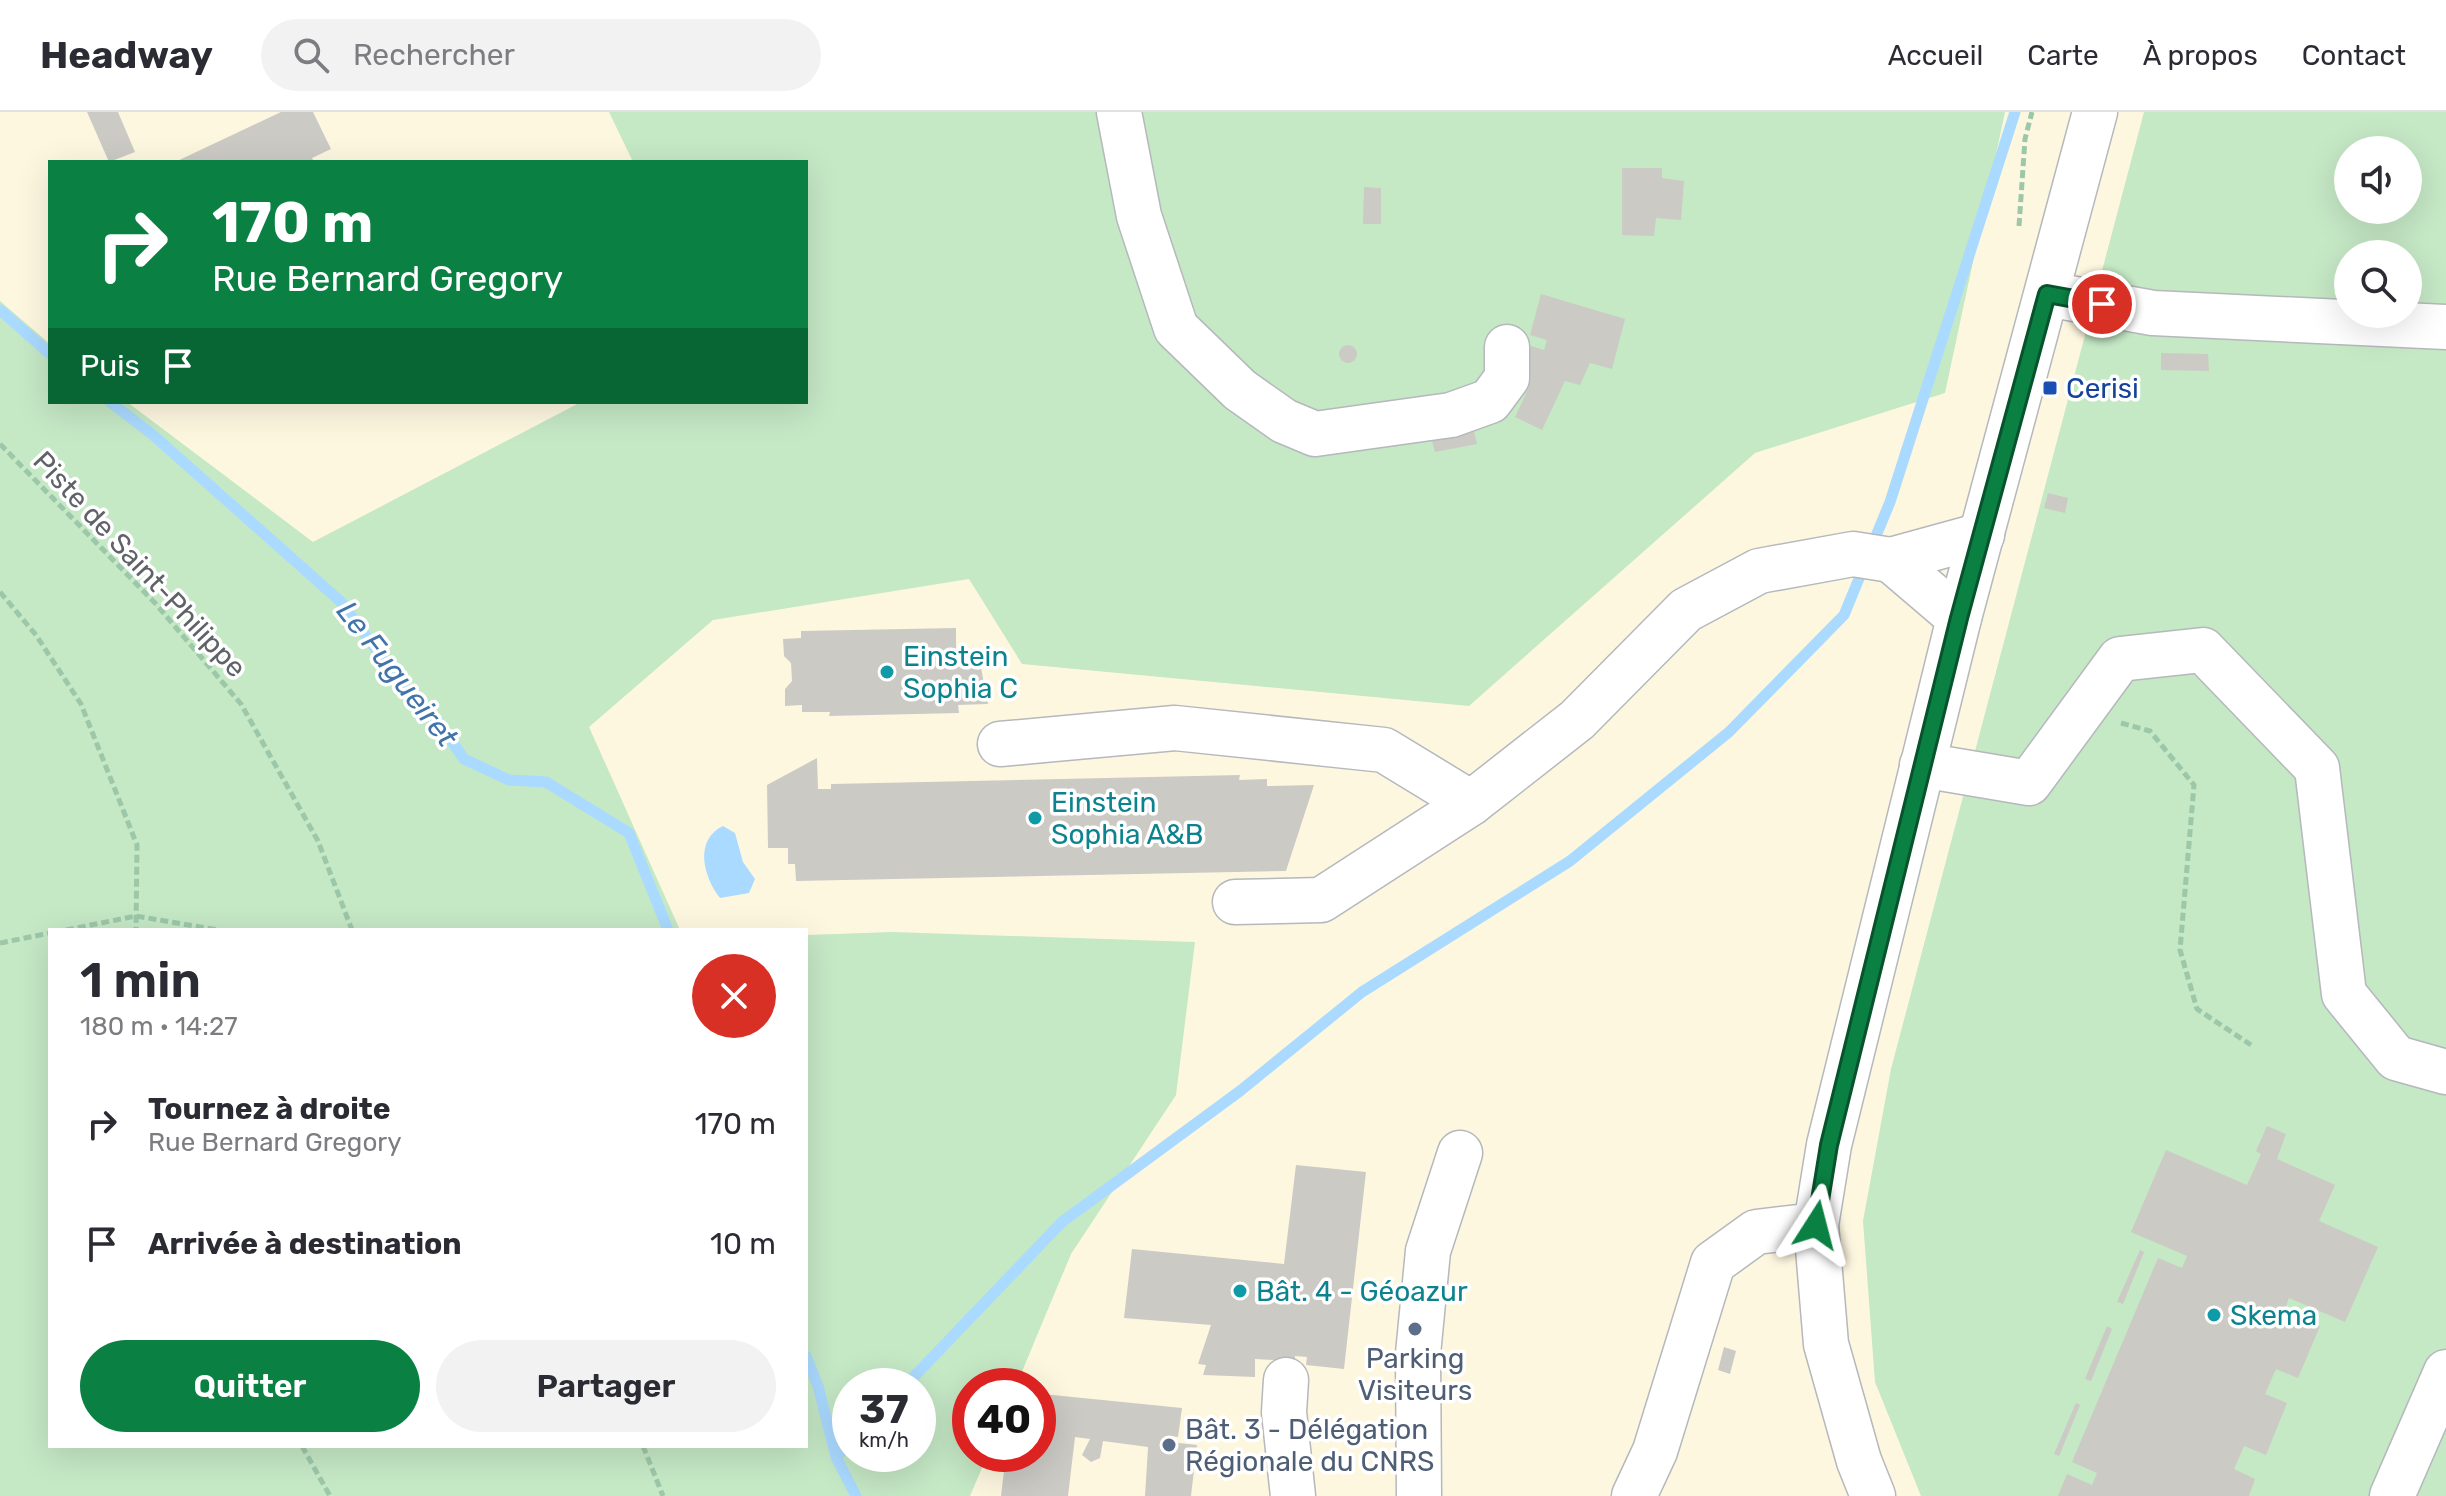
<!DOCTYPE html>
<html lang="fr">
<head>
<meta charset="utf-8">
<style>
  body { margin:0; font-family:Rubik,sans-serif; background:#f2f2f3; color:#2b2b33; height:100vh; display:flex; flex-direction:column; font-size:30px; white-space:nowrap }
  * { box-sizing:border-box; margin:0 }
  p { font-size:26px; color:#7c7c81 }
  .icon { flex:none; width:44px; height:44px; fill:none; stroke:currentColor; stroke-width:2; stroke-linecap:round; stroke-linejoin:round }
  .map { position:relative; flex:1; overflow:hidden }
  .sheet { position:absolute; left:48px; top:816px; width:760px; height:520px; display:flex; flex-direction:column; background:#fff; border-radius:0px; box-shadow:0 8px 32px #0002 }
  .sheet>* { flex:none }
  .banner { position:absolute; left:48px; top:48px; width:760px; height:244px; border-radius:0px; box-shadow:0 8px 32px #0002; background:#0b8043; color:#fff; overflow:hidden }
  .fabs { position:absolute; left:2334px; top:24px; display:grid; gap:16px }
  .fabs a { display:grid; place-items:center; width:88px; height:88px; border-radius:50%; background:#fff; box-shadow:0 8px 32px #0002; font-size:40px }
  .speed { position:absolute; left:832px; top:1256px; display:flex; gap:16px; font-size:40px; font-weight:700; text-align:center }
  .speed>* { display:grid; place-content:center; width:104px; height:104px; border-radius:50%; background:#fff; box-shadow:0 8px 32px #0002; line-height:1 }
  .speed small { font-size:20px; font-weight:400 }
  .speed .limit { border:12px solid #d22; background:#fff; color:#111 }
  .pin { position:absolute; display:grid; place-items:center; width:68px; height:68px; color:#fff; margin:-34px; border:4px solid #fff; border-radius:50%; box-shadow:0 2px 8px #0007 }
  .me { position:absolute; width:88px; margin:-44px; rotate:9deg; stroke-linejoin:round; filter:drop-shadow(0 0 6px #0008) }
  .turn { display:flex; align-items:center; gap:28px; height:168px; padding:0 32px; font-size:36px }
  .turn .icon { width:104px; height:104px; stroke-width:2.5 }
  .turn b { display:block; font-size:56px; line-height:68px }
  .then { display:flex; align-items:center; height:76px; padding:0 32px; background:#0003; gap:16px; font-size:30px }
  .round { display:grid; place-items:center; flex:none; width:84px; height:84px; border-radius:42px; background:#f2f2f3 }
  .head { display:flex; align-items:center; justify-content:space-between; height:136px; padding:0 32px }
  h1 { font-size:48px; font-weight:600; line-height:60px }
  .cta { display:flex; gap:16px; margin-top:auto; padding:16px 32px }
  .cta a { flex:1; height:92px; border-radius:48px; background:#0b8043; color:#fff; font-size:32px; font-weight:600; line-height:92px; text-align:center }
  .cta a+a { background:#f2f2f3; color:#2b2b33 }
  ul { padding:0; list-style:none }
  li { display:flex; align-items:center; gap:24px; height:120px; padding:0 32px }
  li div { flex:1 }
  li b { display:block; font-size:30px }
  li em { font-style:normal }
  header { display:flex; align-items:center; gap:48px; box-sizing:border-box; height:112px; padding:0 40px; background:#fff; border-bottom:2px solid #e1e1e2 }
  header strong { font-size:38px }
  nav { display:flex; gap:44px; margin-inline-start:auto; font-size:28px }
  .search { width:560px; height:72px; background:#f2f2f3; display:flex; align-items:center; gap:20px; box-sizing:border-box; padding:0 28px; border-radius:44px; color:#7c7c81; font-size:30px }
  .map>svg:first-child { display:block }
  .commercial { fill:#fef7e0; fill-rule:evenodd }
  .green { fill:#c5e8c5; fill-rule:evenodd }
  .water { fill:#aadaff }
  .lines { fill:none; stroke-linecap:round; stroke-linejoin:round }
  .stream { stroke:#aadaff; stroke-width:11 }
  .building { fill:#cccac5 }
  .minor-casing { stroke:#b5b8bc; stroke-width:47 }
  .path { stroke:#9cc7a9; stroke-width:5; stroke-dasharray:8 4; stroke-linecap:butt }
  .minor { stroke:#fff; stroke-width:44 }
  .route-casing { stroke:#07532c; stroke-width:20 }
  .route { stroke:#0b8043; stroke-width:14 }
  .transit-dot { fill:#1a4fb4; stroke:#fff; stroke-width:3 }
  .culture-dot { fill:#0f9aa8; stroke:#fff; stroke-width:3 }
  .service-dot { fill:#5c6f8a; stroke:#fff; stroke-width:3 }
  .labels { text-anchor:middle; stroke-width:7; stroke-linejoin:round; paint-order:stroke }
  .transit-label { font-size:28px; fill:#164399; stroke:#fff; text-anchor:start }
  .street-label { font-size:28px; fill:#5f6368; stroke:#fff }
  .culture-label { font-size:28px; fill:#0d838f; stroke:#fff; text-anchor:start }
  .service-label { font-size:28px; fill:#4e5e75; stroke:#fff }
  .water-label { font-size:30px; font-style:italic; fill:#4174aa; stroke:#fff }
</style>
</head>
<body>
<header>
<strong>Headway</strong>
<div class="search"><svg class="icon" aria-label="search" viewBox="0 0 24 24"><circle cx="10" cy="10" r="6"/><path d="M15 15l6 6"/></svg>Rechercher</div>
<nav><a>Accueil</a><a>Carte</a><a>À propos</a><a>Contact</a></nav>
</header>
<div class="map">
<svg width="2446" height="1384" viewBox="0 0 2446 1384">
  <rect width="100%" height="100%" fill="#f1efe8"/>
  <!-- commercial -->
  <path class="commercial" d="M0 0H2446V1384H0ZM2348 38H2408V98H2348ZM50 50H806V290H50ZM2348 142H2408V202H2348ZM50 818H806V1334H50ZM850 1274H918V1342H850ZM970 1274H1038V1342H970Z"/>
  <!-- green -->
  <g class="green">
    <path d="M609 0H2005L1945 281 1755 341 1469 594 1022 552 969 467 713 508 589 615 680 818H50V1334H806V823L893 820 1195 830 1176 983 1071 1142 1016 1274H970V1342H988L970 1384H0V189L50 232V290H127L313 430 581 290H806V50H633ZM850 1274H918V1342H850Z"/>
    <path d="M2144 0H2446V1384H1921L1875 1270 1863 1109 1891 957ZM2348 38H2408V98H2348ZM2348 142H2408V202H2348Z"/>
  </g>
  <!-- water -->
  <path class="water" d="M723 714 735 721 743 750 755 767 749 781 720 786C703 764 694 728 723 714Z"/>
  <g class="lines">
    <!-- stream -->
    <g class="stream">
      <polyline points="0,198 50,242"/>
      <polyline points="110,290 153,323 340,489 401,571 437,608 464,647 509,668 546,670 629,721 668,818"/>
      <polyline points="1871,436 1890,390 2015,0"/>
      <polyline points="806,1244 818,1274 836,1345 856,1384"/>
      <polyline points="905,1274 1062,1110 1240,979 1362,880 1570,749 1729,620 1844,503 1865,452"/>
      <polyline points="836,1345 850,1331"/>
    </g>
  </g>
  <!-- building -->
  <g class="building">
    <polygon points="87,0 118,0 135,40 109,50"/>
    <polygon points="281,0 313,0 331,37 312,46 314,50 175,50"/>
    <polygon points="1622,56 1662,56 1662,66 1684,69 1681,108 1656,106 1654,124 1622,123"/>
    <polygon points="1364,75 1381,76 1381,112 1363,112"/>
    <polygon points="1541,182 1625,207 1612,257 1590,251 1580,273 1565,269 1542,318 1515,305 1529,275 1516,270 1531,234 1544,238 1547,228 1530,223"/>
    <circle cx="1348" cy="242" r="9"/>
    <polygon points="2161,241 2208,242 2209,259 2161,258"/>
    <polygon points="1471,307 1477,332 1435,340 1428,315"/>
    <polygon points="2048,381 2068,386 2065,401 2044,396"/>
    <polygon points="956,516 956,540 978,540 988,592 958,593 959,601 829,604 830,600 802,600 802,593 785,594 785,577 792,569 791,551 784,544 783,527 801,526 801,519"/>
    <polygon points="817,646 818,677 831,677 831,672 1240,663 1239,668 1267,667 1267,674 1314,673 1286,759 796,769 795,752 788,752 788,736 768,736 767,673"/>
    <polygon points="2267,1014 2286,1022 2277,1047 2335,1073 2319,1109 2378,1135 2345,1210 2289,1186 2284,1199 2320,1214 2298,1266 2276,1257 2265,1282 2287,1291 2266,1343 2244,1334 2234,1357 2255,1367 2249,1384 2058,1384 2067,1362 2092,1373 2097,1361 2072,1350 2158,1146 2182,1156 2187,1144 2131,1120 2166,1038 2247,1073 2261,1042 2256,1039"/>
    <polygon points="1296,1053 1366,1060 1344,1257 1306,1253 1307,1245 1295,1244 1295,1271 1275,1265 1274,1248 1255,1247 1255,1265 1203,1263 1206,1253 1198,1252 1211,1213 1124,1206 1132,1137 1284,1152"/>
    <polygon points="2140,1138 2144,1140 2123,1192 2117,1190"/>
    <polygon points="2107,1214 2112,1217 2091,1269 2085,1267"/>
    <polygon points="1724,1235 1736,1239 1730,1262 1718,1258"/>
    <polygon points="1043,1282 1182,1296 1178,1325 1171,1324 1170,1330 1197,1333 1191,1384 1145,1384 1148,1335 1103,1329 1100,1346 1091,1350 1082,1343 1090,1327 1075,1325 1068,1384 1001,1384 1006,1342 1038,1342 1038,1318 1045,1318 1046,1306 1041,1305"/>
    <polygon points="2076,1291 2080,1293 2059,1344 2054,1342"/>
  </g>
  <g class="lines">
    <!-- minor casing -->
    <g class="minor-casing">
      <g id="minor">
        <polyline points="1119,0 1139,104 1176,216 1240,278 1284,309 1315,322 1451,303 1490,289 1507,266 1507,235"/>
        <polyline points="2047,182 2153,201 2446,215"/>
        <polyline points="1891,448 1959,506"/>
        <polyline points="1000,632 1175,616 1384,638 1471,691"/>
        <polyline points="1922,653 2029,671 2120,547 2203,538 2317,656 2344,882 2396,946 2446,960"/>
        <polyline points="1235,790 1321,788 1471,691 1577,608 1686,498 1759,459 1853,442 1891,448 1982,423"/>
        <polyline points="1286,1268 1284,1300 1293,1384"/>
        <polyline points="1419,1384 1418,1242 1428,1139 1460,1041"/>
        <polyline points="1634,1384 1655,1339 1713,1151 1756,1120 1816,1113"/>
        <polyline points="1873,1384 1859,1349 1826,1232 1816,1113 1829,1033 1959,506 2095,0"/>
        <polyline points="2392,1384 2446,1260"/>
      </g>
    </g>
    <!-- path -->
    <g class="path">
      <polyline points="2019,114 2025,27 2032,0"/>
      <polyline points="0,332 155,491 241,592 318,729 352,818"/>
      <polyline points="0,480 36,523 81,592 137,733 136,818"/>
      <polyline points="2121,611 2150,619 2194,673 2180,838 2197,897 2251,933"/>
      <polyline points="66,818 136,804 218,818"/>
      <polyline points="0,831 50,821"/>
      <polyline points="1326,1322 1380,1320"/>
      <polyline points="302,1334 330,1384"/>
      <polyline points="643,1334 663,1384"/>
    </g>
    <!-- minor -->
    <use href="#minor" class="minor"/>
  </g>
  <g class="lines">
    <!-- route casing -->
    <g class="route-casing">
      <polyline id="route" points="1816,1113 1829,1033 1959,506 2047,182 2102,192"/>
    </g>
    <!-- route -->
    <use href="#route" class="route"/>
  </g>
  <!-- markers -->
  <rect class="transit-dot" x="2042" y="268" width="16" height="16" rx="4"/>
  <g class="culture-dot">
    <circle cx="887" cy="560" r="8"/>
    <circle cx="1035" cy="706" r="8"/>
    <circle cx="1240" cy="1179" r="8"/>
    <circle cx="2214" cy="1203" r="8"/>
  </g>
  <g class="service-dot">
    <circle cx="1415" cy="1217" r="8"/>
    <circle cx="1169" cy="1333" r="8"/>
  </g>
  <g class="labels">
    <!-- transit labels -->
    <g class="transit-label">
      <text x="2066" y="286">Cerisi</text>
    </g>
    <!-- street labels -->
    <g class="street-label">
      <text transform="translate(140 452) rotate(47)" y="10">Piste de Saint-Philippe</text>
    </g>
    <!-- culture labels -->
    <g class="culture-label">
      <text x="903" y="554">Einstein<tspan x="903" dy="32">Sophia C</tspan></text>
      <text x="1051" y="700">Einstein<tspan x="1051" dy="32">Sophia A&amp;B</tspan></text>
      <text x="1256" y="1189">Bât. 4 - Géoazur</text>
      <text x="2230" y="1213">Skema</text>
    </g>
    <!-- service labels -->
    <g class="service-label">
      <text x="1415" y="1256">Parking<tspan x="1415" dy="32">Visiteurs</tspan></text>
      <text x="1185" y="1327" text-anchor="start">Bât. 3 - Délégation<tspan x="1185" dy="32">Régionale du CNRS</tspan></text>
    </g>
    <!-- water labels -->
    <g class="water-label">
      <text transform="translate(397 562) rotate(52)" y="10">Le Fugueiret</text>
    </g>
  </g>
</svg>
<div class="fabs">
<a><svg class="icon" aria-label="sound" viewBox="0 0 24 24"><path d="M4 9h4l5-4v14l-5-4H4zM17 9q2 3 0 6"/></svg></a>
<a><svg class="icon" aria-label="search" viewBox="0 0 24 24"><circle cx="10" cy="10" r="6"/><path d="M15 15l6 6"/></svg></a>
</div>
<div class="speed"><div>37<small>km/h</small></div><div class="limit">40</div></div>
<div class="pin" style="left:2102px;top:192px;background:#d93025"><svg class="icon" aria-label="arrive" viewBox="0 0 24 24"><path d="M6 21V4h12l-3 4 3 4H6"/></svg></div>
<svg class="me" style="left:1816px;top:1113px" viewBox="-20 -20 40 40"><path d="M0-17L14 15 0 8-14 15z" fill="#0b8043" stroke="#fff" stroke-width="4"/></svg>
<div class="banner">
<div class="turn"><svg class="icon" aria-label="right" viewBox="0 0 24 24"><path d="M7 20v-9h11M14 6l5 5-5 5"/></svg><div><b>170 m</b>Rue Bernard Gregory</div></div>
<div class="then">Puis<svg class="icon" aria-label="arrive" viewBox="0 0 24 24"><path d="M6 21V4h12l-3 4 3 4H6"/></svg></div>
</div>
<section class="sheet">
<div class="head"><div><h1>1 min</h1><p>180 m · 14:27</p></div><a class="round" style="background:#d93025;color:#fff"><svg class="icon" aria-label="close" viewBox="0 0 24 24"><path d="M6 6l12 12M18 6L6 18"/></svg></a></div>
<ul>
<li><svg class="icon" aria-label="right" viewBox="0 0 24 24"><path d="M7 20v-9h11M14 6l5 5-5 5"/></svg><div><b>Tournez à droite</b><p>Rue Bernard Gregory</p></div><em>170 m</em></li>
<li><svg class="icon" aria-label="arrive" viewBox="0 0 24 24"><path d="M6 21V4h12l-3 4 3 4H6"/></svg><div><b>Arrivée à destination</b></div><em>10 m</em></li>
</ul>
<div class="cta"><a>Quitter</a><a>Partager</a></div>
</section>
</div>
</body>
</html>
